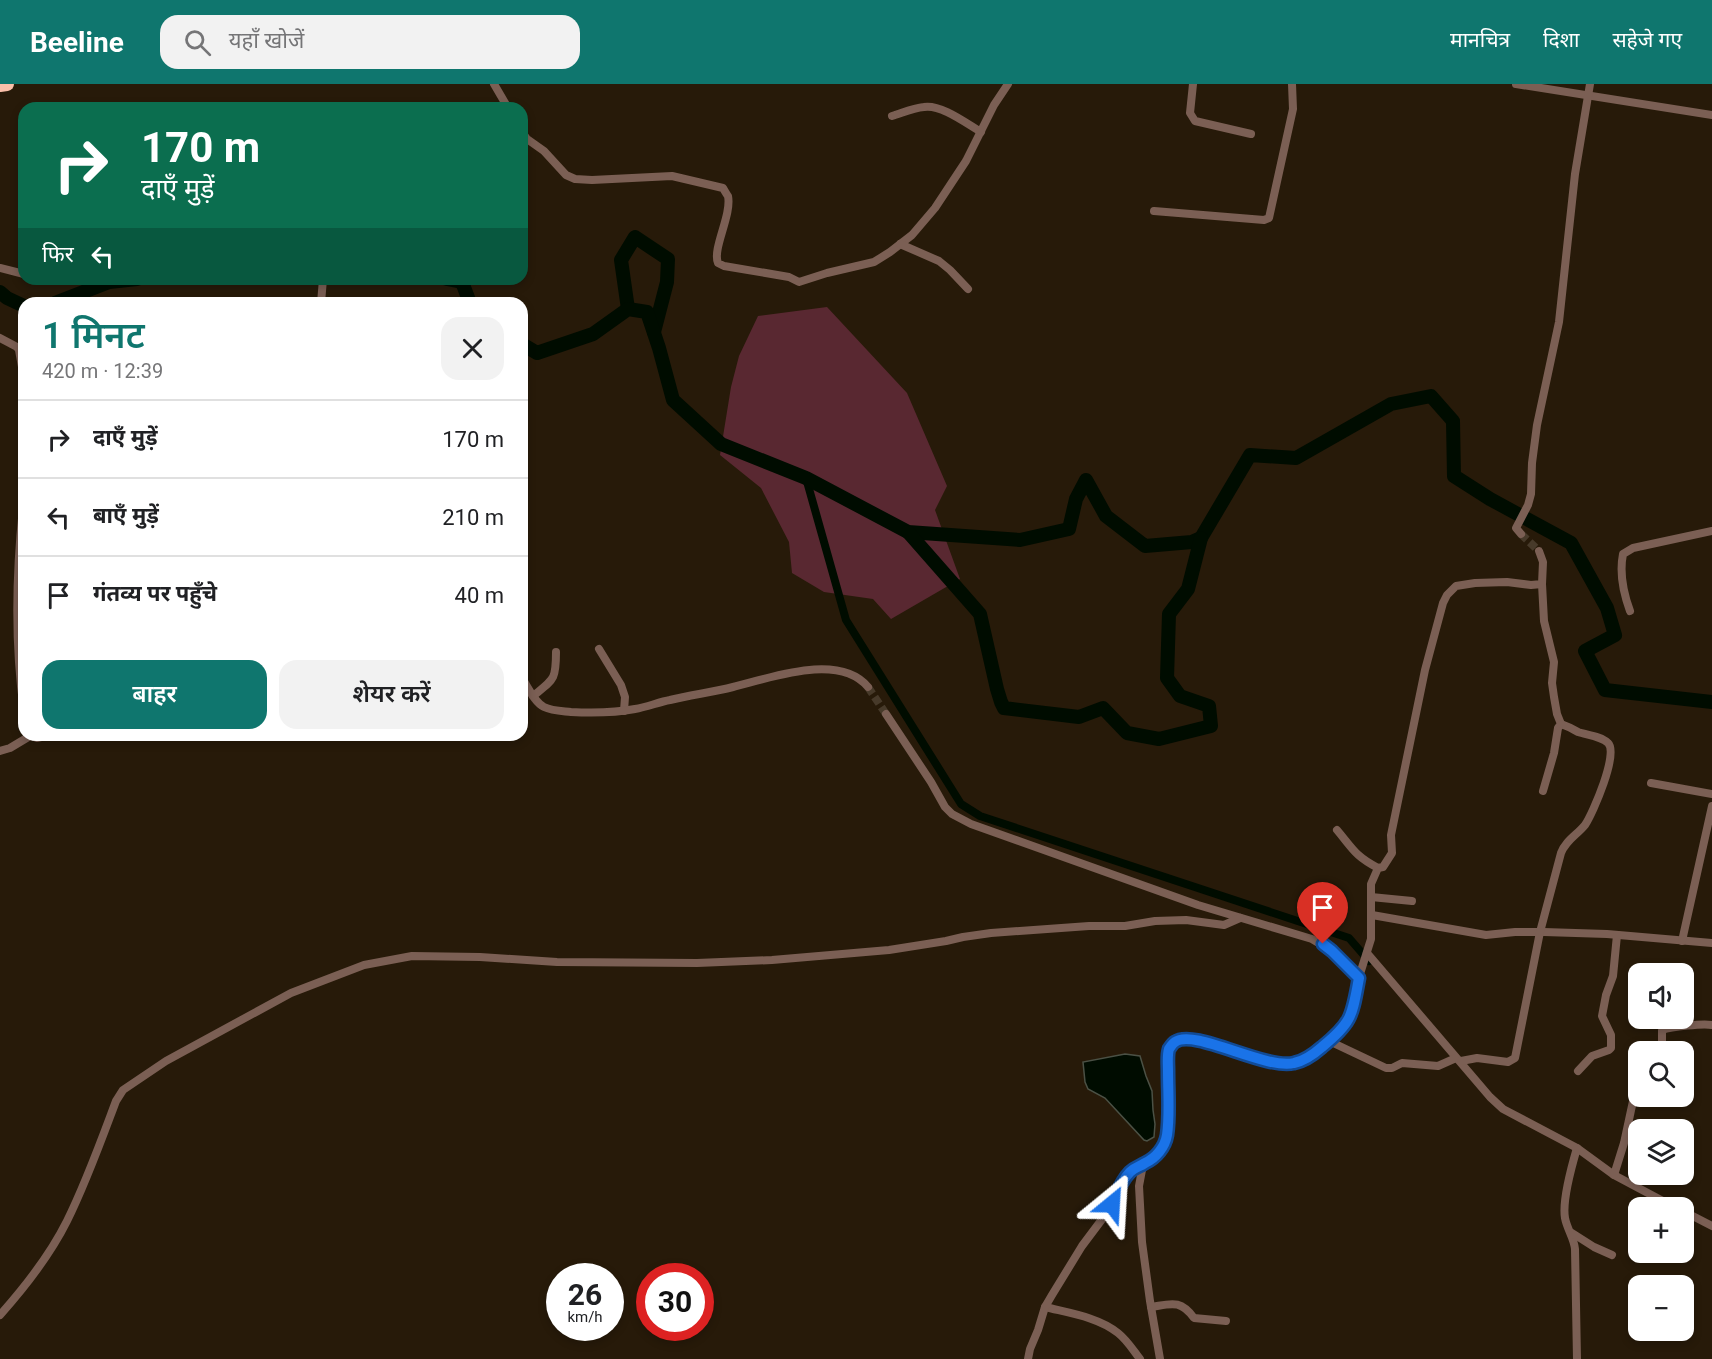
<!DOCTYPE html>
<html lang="hi">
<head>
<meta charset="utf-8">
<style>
  body { margin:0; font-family:Roboto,"Noto Sans Devanagari",sans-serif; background:#f2f2f2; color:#202124; height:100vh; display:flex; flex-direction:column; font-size:22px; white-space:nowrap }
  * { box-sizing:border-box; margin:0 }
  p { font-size:20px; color:#757577 }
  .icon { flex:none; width:33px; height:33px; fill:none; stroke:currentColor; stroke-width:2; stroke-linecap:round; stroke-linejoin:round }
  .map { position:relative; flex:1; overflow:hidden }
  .details { position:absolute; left:18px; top:213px; width:510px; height:444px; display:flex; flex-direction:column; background:#fff; border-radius:18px; box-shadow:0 3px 9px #0003 }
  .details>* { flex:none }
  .banner { position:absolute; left:18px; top:18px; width:510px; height:183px; border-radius:18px; box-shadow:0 3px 9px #0003; background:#0b6e4f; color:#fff; overflow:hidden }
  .tools { position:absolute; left:1628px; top:879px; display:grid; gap:12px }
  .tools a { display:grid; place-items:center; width:66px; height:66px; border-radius:12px; background:#fff; box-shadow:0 3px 9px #0003; font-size:30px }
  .speed { position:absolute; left:546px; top:1179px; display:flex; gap:12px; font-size:30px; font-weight:700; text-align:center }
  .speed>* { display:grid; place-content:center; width:78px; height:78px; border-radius:50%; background:#fff; box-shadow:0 3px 9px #0003; line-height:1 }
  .speed small { font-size:15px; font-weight:400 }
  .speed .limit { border:9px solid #d22; background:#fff; color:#111 }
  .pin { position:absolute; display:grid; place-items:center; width:51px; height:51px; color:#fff; margin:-62px -26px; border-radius:50% 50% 50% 0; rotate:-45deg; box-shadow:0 0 6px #0007 }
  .pin .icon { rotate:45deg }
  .me { position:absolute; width:66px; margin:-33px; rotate:27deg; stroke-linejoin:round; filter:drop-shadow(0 0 4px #0008) }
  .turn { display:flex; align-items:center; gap:21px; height:126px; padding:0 24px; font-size:27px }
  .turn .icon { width:78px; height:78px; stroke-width:2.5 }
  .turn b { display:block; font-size:42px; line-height:51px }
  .then { display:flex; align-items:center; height:57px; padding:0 24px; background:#0003; gap:12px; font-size:22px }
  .round { display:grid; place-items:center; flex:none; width:63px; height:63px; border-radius:18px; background:#f2f2f2 }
  .summary { display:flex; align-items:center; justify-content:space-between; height:102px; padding:0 24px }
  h1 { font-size:36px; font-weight:600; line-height:45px; color:#0f766e }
  .action { display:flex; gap:12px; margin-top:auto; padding:12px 24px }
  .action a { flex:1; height:69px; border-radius:18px; background:#0f766e; color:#fff; font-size:24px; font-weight:600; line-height:69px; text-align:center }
  .action a+a { background:#f2f2f2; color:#202124 }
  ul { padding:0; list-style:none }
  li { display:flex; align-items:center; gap:18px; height:78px; padding:0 24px; border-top:2px solid #e0e0e0 }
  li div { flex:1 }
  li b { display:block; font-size:22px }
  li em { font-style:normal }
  header { display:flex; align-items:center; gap:36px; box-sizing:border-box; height:84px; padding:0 30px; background:#0f766e; color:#fff }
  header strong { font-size:28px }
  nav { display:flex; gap:33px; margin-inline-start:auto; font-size:21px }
  .search { width:420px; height:54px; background:#f2f2f2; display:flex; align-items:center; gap:15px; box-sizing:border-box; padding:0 21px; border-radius:18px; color:#757577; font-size:22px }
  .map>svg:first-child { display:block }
  .green { fill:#592831 }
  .water { fill:#000c00; stroke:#4b5145; stroke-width:1.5 }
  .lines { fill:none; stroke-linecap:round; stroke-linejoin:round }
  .canal { stroke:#000c00; stroke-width:8 }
  .river { stroke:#000c00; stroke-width:14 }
  .street-tunnel { stroke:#473a2a; stroke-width:8; stroke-dasharray:8 4; stroke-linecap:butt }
  .street { stroke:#7b5f54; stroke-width:8 }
  .highway { stroke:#f9bfa9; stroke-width:14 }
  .route-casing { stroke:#114b97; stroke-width:15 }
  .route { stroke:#1a73e8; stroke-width:10 }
</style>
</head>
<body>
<header>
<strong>Beeline</strong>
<div class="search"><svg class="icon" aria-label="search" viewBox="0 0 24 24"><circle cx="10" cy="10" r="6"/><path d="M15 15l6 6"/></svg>यहाँ खोजें</div>
<nav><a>मानचित्र</a><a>दिशा</a><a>सहेजे गए</a></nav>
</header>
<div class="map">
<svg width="1712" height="1275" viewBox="0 0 1712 1275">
  <rect width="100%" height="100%" fill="#271a09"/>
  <!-- green -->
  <polygon class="green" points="827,223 907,309 947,402 935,426 960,495 891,535 873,515 824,508 792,489 789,458 761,404 720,371 731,303 739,272 758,232"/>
  <!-- water -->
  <polygon class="water" points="1125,970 1140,972 1146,992 1152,1007 1153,1026 1155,1040 1154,1053 1147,1057 1144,1056 1105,1014 1088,1005 1085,998 1083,978"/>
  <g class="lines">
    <!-- canal -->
    <polyline class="canal" points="806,394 846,536 961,720 980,732 1349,854 1369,877"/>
    <!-- river -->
    <g class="river">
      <polyline points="447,195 462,198 470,219"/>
      <polyline points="0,208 7,214 24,222"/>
      <polyline points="55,219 109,198 137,195"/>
      <polyline points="628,225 621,176 635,153 668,175 667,198 654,248"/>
      <polyline points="522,260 537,269 593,250 628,225 647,228 659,264 673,316 721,360 806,394 908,448 1020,456 1069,445 1076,415 1086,396 1106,432 1145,462 1192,458 1201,454 1250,371 1296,374 1391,320 1431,312 1453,337 1454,392 1490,415 1571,459 1607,524 1615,551 1585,567 1605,606 1712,618"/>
      <polyline points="908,448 980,530 997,605 1001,618 1004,624 1079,633 1103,624 1127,649 1159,655 1211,642 1209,622 1180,612 1167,594 1169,530 1188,505 1201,454"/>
    </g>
    <!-- street-tunnel -->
    <g class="street-tunnel">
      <polyline points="1521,450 1539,467"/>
      <polyline points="868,603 886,630"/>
    </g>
    <!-- street -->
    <g class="street">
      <polyline points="494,0 508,24"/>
      <polyline points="1193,0 1190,29 1195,37 1251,50"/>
      <polyline points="1516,0 1712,31"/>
      <path d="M892 32C902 29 913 24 924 23 941 20 967 40 981 48"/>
      <path d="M522 48 527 55 544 67 566 91 575 95 592 96 672 92 723 104C723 104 727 111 728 112 732 131 712 165 718 179L724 182 789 193 799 198 827 189 874 178 890 168 912 151 935 124 966 77 994 21 1008 0"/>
      <polyline points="1154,127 1264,136 1269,134 1293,25 1292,0"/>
      <polyline points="900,160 939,177 950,186 968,205"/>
      <polyline points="0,184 24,190"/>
      <polyline points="321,219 323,195"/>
      <polyline points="0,254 17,263 19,266 24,294"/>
      <path d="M24 415C16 485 14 556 24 627"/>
      <polyline points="1521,450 1516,444 1528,421 1531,410 1532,379 1537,341 1559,238 1575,90 1590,0"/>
      <polyline points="1542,500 1544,537 1554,578 1552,599 1554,613 1557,630 1561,640 1558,644 1554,669 1543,707"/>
      <path d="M1630 527C1623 508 1619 490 1623 470L1633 464 1712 447"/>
      <polyline points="599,565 621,601 625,613 624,627"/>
      <path d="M522 594C528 603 534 618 544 623 552 627 562 627 571 628 592 629 614 629 635 625 647 623 659 618 670 616 691 611 713 608 733 603 770 594 839 568 868 603"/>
      <path d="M533 612C554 595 556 596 556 568"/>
      <polyline points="886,630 931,698 945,723 952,730 971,740 1198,821 1312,855 1332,867 1359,893"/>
      <polyline points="29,651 37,654 49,651"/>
      <polyline points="0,667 10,664 30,652"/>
      <polyline points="1651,699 1712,710"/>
      <path d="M1337 746C1353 765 1355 772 1378 784"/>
      <polyline points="1371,813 1412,817"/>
      <polyline points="1372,831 1486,851 1515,848 1544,848 1607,850 1712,859"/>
      <polyline points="1682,857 1712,722"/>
      <polyline points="1367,869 1490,1013 1503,1025 1577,1064 1614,1091 1676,1124"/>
      <polyline points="1329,957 1386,984 1392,984 1402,979 1438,982 1456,974"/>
      <path d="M1662 968V946C1671 943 1703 939 1712 941"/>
      <path d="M1461 977 1477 974 1508 978 1515 974 1540 848 1561 769C1566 756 1577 751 1585 741 1593 729 1619 669 1608 659 1601 652 1587 651 1578 648 1573 645 1567 642 1561 640"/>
      <polyline points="1578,987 1592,972 1609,966 1611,964 1611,951 1602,932 1606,911 1613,892 1617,851"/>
      <path d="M1577 1064C1572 1081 1562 1117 1565 1134 1567 1145 1574 1154 1575 1165L1577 1275"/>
      <polyline points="1614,1091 1624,1059 1633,1017 1638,1008"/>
      <polyline points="1683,1127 1712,1142"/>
      <polyline points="1572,1149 1594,1163 1612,1171"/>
      <path d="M1045 1223C1069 1229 1098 1233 1118 1249 1127 1256 1133 1266 1140 1275"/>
      <path d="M1151 1223C1171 1220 1180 1215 1194 1234L1226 1237"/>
      <path d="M0 1231C25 1203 50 1171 67 1137 86 1099 101 1057 116 1017L123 1006 166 977 291 909 364 881 412 872 480 873 557 878 697 879 772 876 889 866 946 857 963 853 991 849 1089 842H1125L1155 837 1186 836 1224 841 1240 834"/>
      <polyline points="1028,1275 1030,1265 1038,1246 1045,1223 1052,1211 1082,1162 1109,1126 1122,1098 1136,1082 1146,1079"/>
      <polyline points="1160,1275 1150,1217 1142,1158 1139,1102 1142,1086 1146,1079 1161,1066 1166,1058 1168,1030 1169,966 1177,956 1184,954 1191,955 1216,961 1275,980 1286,980 1306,975 1334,954 1349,936 1354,923 1359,893 1371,855 1371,800 1378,784 1383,783 1392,769 1391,751 1425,586 1443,519 1447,511 1456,502 1475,499 1507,498 1531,501 1542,500 1543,478 1539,467"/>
    </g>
    <!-- highway -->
    <polyline class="highway" points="0,1 7,0"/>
  </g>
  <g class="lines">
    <!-- route casing -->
    <g class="route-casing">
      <path id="route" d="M1112 1120C1117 1109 1121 1097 1130 1088 1135 1083 1139 1083 1145 1079 1156 1074 1165 1063 1167 1051 1170 1031 1168 1008 1168 987 1168 980 1167 971 1169 965 1171 962 1173 959 1175 958 1194 944 1265 986 1294 979 1305 977 1314 970 1322 963 1353 938 1352 931 1359 894L1332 867 1323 860"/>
    </g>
    <!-- route -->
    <use href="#route" class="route"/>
  </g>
</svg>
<div class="tools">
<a><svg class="icon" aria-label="sound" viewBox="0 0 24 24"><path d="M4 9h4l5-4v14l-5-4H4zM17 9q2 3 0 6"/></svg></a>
<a><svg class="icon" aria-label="search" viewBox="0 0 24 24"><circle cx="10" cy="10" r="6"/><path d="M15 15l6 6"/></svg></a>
<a><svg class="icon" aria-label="layers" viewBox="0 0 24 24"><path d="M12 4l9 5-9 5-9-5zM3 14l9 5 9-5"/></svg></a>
<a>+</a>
<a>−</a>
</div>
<div class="speed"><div>26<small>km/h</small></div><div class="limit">30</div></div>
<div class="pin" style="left:1323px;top:860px;background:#d93025"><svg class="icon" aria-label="arrive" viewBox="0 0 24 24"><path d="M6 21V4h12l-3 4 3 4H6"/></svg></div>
<svg class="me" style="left:1112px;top:1120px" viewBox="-20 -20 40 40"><path d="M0-17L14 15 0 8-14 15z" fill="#1a73e8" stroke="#fff" stroke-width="4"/></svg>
<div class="banner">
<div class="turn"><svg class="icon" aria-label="right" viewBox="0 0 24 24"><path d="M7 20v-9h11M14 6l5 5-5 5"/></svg><div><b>170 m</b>दाएँ मुड़ें</div></div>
<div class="then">फिर<svg class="icon" aria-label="left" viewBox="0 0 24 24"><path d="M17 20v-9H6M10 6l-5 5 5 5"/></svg></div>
</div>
<section class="details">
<div class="summary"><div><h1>1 मिनट</h1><p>420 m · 12:39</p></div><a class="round"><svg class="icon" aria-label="close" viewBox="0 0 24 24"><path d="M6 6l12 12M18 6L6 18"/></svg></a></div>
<ul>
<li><svg class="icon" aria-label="right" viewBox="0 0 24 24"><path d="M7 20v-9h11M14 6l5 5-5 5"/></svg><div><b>दाएँ मुड़ें</b></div><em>170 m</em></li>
<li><svg class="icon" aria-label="left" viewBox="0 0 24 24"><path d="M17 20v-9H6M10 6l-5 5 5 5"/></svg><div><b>बाएँ मुड़ें</b></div><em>210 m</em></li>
<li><svg class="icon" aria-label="arrive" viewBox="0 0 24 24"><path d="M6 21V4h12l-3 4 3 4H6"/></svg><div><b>गंतव्य पर पहुँचे</b></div><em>40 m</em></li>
</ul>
<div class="action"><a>बाहर</a><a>शेयर करें</a></div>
</section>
</div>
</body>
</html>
